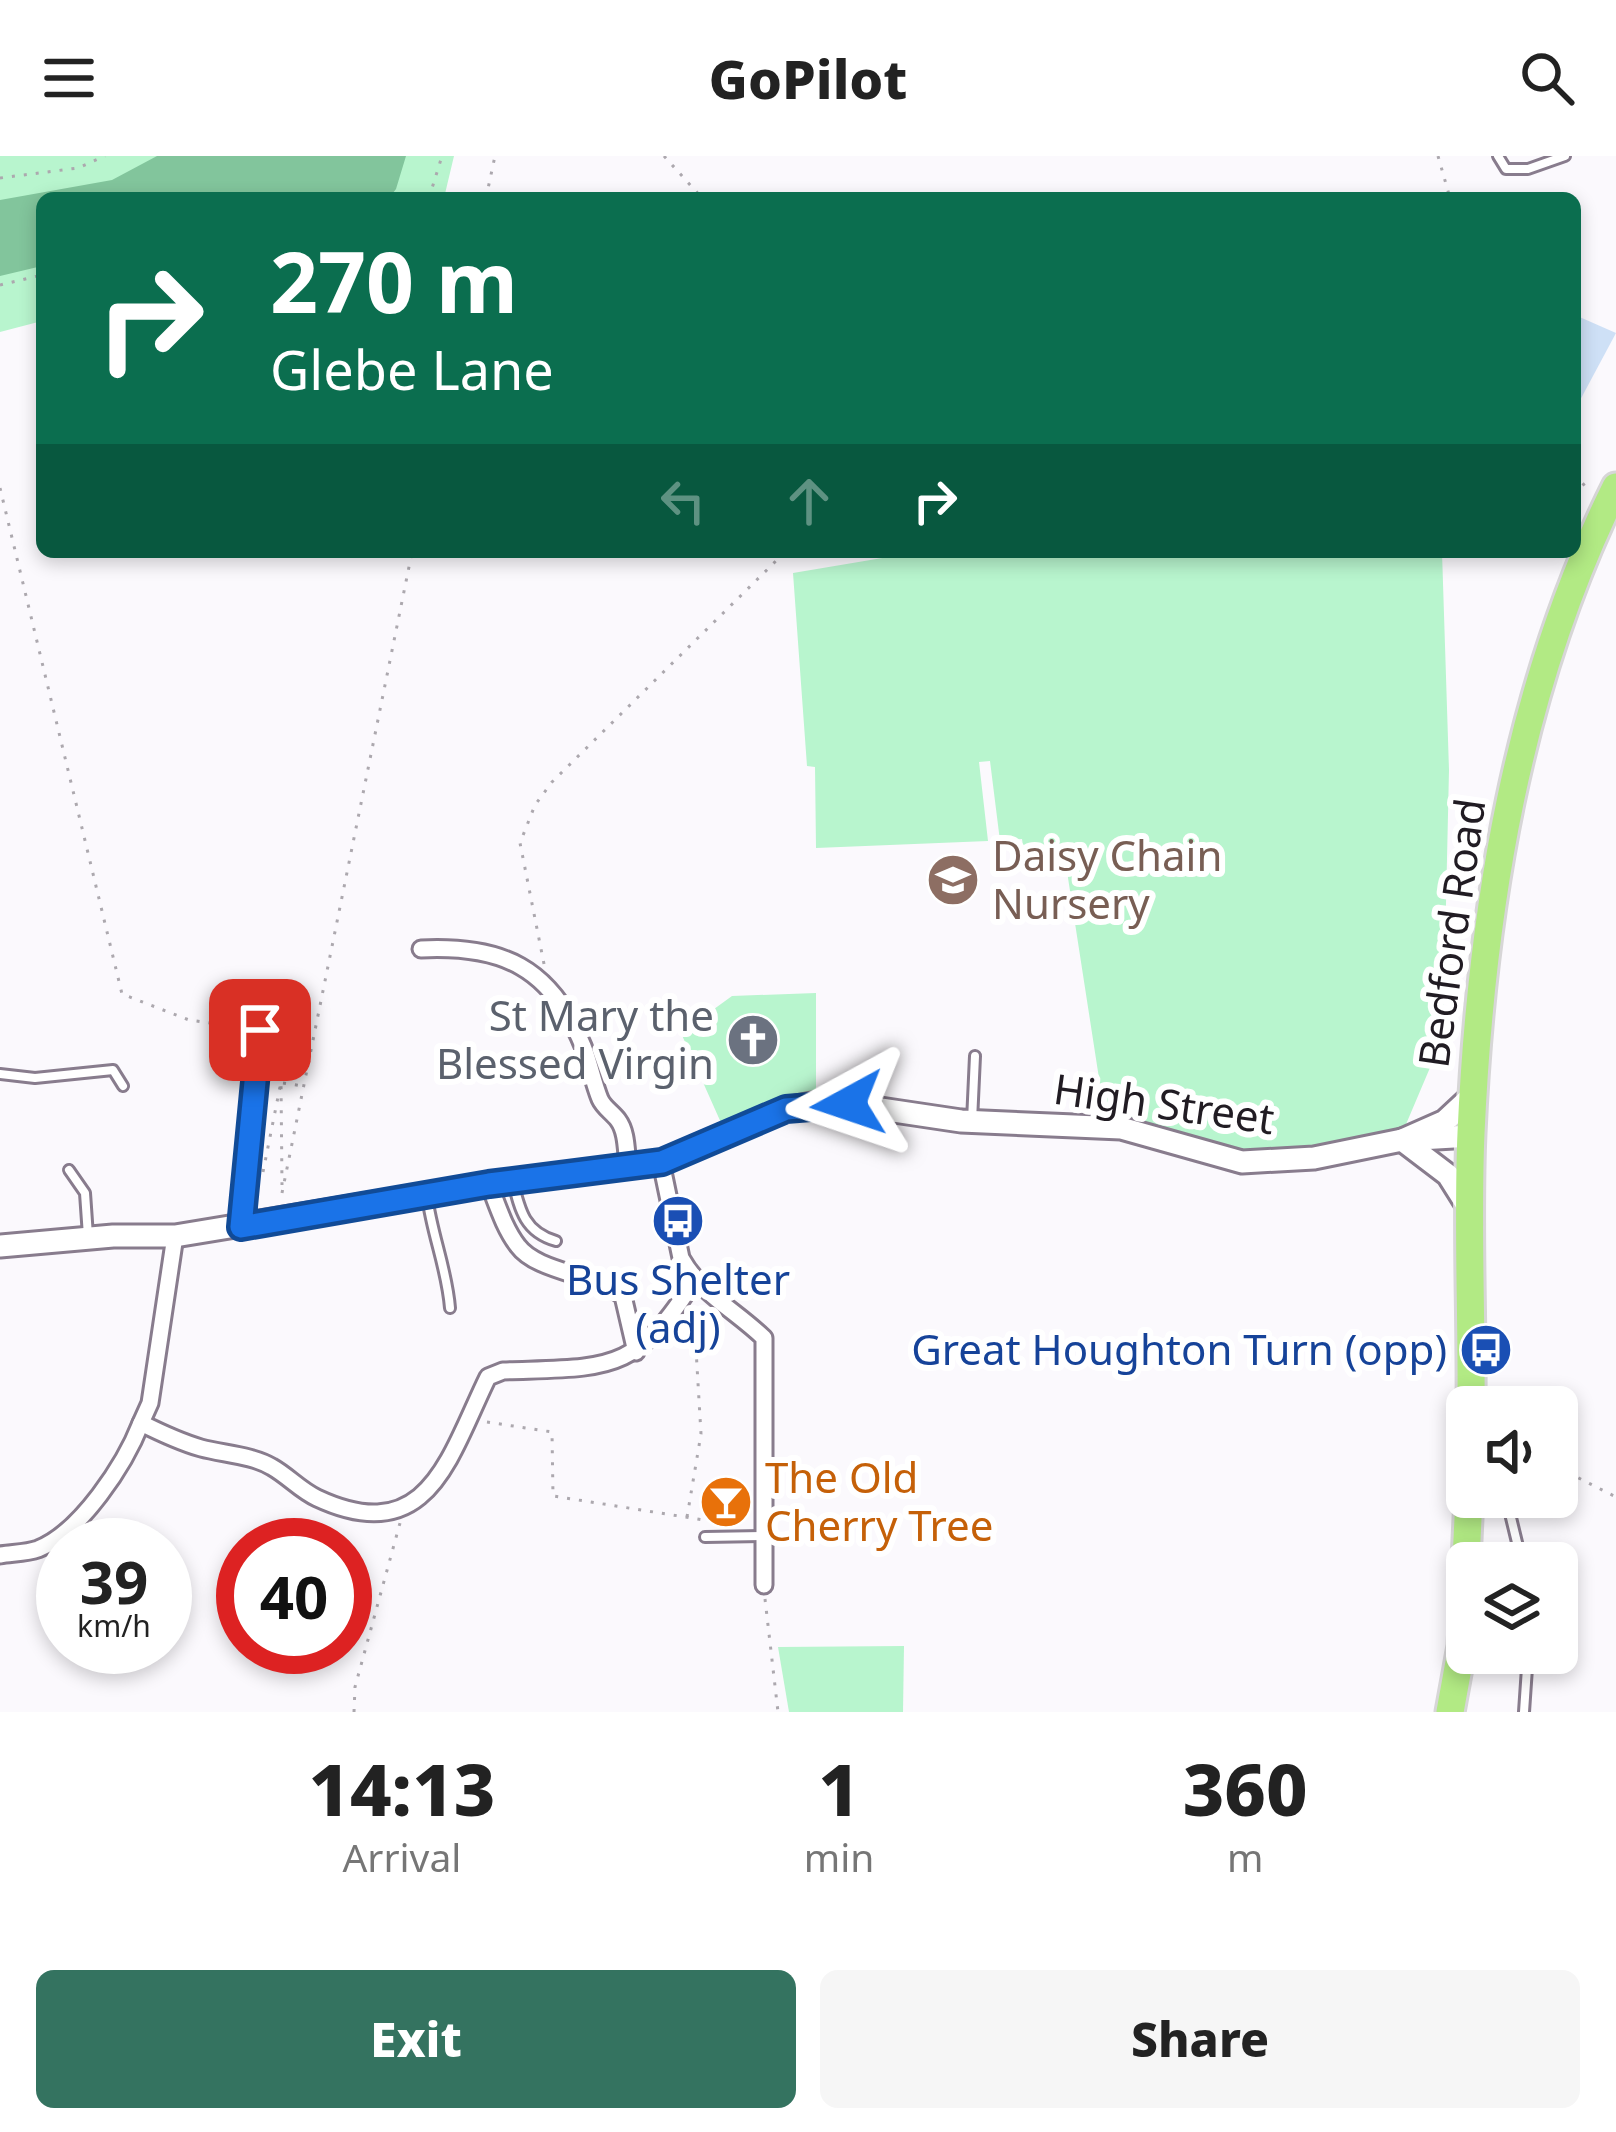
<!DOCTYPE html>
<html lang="en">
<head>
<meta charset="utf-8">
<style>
  body { margin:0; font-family:"Noto Sans",sans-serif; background:#f6f6f6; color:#222; height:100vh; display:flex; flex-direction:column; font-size:45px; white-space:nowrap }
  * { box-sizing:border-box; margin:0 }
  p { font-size:39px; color:#767676 }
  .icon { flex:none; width:66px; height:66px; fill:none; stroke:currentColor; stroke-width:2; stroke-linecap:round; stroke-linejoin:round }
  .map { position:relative; height:1556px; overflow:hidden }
  .drawer { display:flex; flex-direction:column; background:#fff; flex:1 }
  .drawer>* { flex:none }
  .banner { position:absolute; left:36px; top:36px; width:1545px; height:366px; border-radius:18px; box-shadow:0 6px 18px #0003; background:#0b6e4f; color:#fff; overflow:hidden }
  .buttons { position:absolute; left:1446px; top:1230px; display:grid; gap:24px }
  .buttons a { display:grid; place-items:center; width:132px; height:132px; border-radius:18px; background:#fff; box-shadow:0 6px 18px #0003; font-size:60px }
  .speed { position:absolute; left:36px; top:1362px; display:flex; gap:24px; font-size:60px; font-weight:700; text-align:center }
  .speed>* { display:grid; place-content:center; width:156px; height:156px; border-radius:50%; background:#fff; box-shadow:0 6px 18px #0003; line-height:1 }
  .speed small { font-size:30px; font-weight:400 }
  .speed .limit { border:18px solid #d22; background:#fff; color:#111 }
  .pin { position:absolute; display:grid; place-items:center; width:102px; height:102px; color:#fff; margin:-51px; border-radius:24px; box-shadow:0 6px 18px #0006 }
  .me { position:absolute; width:132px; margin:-66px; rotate:265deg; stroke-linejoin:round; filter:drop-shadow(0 0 9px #0008) }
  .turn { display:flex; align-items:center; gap:42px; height:252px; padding:0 36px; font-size:54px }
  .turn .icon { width:156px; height:156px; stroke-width:2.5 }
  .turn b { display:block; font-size:84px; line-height:102px }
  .lanes { display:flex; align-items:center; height:114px; padding:0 36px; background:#0003; justify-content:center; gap:60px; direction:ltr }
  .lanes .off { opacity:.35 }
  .eta { display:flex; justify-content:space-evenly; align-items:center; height:204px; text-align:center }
  .eta b { font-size:72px; font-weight:800; line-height:84px }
  .primary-button { display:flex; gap:24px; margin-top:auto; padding:24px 36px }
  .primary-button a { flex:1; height:138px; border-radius:18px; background:#347360; color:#fff; font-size:48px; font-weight:800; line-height:138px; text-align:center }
  .primary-button a+a { background:#f6f6f6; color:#222 }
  header { display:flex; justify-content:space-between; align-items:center; height:156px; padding:0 36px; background:#fff; font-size:54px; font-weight:800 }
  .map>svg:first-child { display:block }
  .green { fill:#b8f5ce }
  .forest { fill:#82c59c }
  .water { fill:#cee0f6 }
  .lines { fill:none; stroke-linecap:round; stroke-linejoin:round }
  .service-casing { stroke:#887c8d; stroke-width:14 }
  .minor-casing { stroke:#887c8d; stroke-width:21 }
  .tertiary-casing { stroke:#887c8d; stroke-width:27 }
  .trunk-casing { stroke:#d7d6d7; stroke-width:33 }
  .path { stroke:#aca8ae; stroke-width:3; stroke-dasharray:3 9; stroke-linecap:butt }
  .service { stroke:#fff; stroke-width:8 }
  .minor { stroke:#fff; stroke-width:15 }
  .tertiary { stroke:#fff; stroke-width:21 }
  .trunk { stroke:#b2ea84; stroke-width:27 }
  .route-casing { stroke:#114b97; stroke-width:30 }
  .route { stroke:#1a73e8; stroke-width:21 }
  .labels { text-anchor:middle; stroke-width:12; stroke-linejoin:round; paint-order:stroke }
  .education-label { font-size:42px; fill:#785e54; stroke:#fff; text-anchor:start }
  .street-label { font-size:42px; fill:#211c23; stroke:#fff }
  .worship-label { font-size:42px; fill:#5b616d; stroke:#fff; text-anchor:end }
  .transit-label { font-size:42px; fill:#164399; stroke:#fff }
  .food-label { font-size:42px; fill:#c56008; stroke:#fff; text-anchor:start }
</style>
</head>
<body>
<header><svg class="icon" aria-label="menu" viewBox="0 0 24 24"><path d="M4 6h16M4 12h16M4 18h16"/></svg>GoPilot<svg class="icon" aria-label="search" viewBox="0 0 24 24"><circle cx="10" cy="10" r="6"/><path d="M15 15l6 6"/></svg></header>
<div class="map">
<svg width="1616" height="1556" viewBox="0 0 1616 1556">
  <rect width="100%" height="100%" fill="#fbf9fd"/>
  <!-- green -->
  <g class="green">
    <polygon points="0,0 454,0 444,42 42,42 42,165 0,176"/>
    <path d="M918 396 1038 399 1442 396 1449 614 1443 881 1404 973C1355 984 1304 998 1253 994 1203 990 1157 962 1105 961L1066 709 1027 717 1022 683 1000 685 990 605 979 606 988 685 816 692 815 611 807 610 793 417Z"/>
    <polygon points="816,837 816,938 787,939 722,969 681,877 732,840"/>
    <polygon points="904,1490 903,1556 789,1556 778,1491"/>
  </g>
  <!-- forest -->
  <polygon class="forest" points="157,0 406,0 396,33 389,42 42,42 42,110 0,120 0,44 112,24"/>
  <!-- water -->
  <polygon class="water" points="1575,159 1616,177 1578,248 1575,241"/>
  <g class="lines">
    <!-- service casing -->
    <g class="service-casing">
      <g id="service">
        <polyline points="1498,0 1506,13 1528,13 1565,0"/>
        <polyline points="0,918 35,922 113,914 123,930"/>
        <polyline points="972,965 975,900"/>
        <polyline points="69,1014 85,1037 88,1080"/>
        <path d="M513 1026C520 1055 525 1076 556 1085"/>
        <path d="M427 1040C432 1079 447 1113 450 1152"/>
        <polyline points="1506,1341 1522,1407"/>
        <polyline points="705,1381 762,1380"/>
        <polyline points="1524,1556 1528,1497"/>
      </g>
    </g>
    <!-- minor casing -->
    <g class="minor-casing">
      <g id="minor">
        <path d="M421 793C502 789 551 811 583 890 590 907 593 926 600 943 604 952 612 956 618 964 627 976 626 995 628 1009"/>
        <path d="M661 1006 681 1102C701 1138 735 1154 764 1182V1429"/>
        <path d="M489 1028C497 1048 504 1072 518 1090 537 1116 595 1118 623 1140L636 1196"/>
        <polyline points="241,1071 260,874"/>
        <path d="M175 1080 150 1247 141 1267C161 1277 180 1286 201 1292 223 1298 252 1299 272 1311 288 1320 300 1334 317 1342 428 1394 449 1301 488 1221L503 1215C609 1211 635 1219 695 1123"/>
        <path d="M0 1399C12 1397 27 1397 38 1393 81 1376 125 1308 141 1267"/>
      </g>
    </g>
    <!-- tertiary casing -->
    <g class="tertiary-casing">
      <g id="tertiary">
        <polyline points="1470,1054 1448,1019 1402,984 1445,965 1474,938"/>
        <polyline points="0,1090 113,1080 175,1080 489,1028 661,1006 786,953 812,948 847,948 961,965 1121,972 1242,1006 1314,1002 1402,984 1471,980"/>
      </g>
    </g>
    <!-- trunk casing -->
    <g class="trunk-casing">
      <g id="trunk">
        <path d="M1471 1251C1472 1160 1467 1068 1471 977 1481 756 1517 530 1616 331"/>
        <polyline points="1450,1556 1462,1490 1469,1341"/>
      </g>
    </g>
    <!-- path -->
    <g class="path">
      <polyline points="664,0 702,42"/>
      <polyline points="1438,0 1450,42"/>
      <polyline points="0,22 78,12 105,0"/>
      <polyline points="429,42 442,0"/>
      <polyline points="486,42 495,0"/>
      <polyline points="0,129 42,119"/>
      <polyline points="1575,318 1589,335"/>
      <polyline points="0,332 122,838 189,864 246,872"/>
      <polyline points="544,808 520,687 535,649 552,626 785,396"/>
      <polyline points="283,927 303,930"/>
      <polyline points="263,1016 281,926 282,1029"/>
      <polyline points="282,1037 412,396"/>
      <polyline points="487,1266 552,1276 553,1340 723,1367"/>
      <polyline points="1557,1311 1616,1341"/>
      <polyline points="687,1361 701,1278 696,1193"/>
      <polyline points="765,1443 778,1556"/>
      <polyline points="354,1556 355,1531 400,1367"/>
    </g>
    <!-- service -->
    <use href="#service" class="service"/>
    <!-- minor -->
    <use href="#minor" class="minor"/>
    <!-- tertiary -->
    <use href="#tertiary" class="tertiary"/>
    <!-- trunk -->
    <use href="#trunk" class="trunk"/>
  </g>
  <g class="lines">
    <!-- route casing -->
    <g class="route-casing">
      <polyline id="route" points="260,874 241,1071 489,1028 662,1006 786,953 848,948"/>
    </g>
    <!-- route -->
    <use href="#route" class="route"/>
  </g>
  <!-- icons -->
  <defs>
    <g id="school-disc" transform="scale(2.7)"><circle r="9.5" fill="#8d6e63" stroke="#fff"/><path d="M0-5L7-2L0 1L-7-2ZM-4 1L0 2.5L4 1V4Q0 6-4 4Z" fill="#fff"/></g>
    <g id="church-disc" transform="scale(2.7)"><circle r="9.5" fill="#6b7280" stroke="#fff"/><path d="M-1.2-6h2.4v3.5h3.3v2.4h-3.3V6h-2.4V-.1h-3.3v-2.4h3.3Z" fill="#fff"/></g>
    <g id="bus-disc" transform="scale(2.7)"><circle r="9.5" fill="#1a4fb4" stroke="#fff"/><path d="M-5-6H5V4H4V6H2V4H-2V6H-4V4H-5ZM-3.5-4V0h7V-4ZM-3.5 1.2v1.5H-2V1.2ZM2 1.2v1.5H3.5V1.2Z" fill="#fff"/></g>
    <g id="bar-disc" transform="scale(2.7)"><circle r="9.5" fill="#e8710a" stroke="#fff"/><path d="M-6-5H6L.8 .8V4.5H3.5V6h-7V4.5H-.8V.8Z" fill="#fff"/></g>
  </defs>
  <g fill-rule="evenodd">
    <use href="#school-disc" x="953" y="724"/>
    <use href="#church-disc" x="753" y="884"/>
    <use href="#bus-disc" x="678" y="1065"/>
    <use href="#bus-disc" x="1486" y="1194"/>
    <use href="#bar-disc" x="726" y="1346"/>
  </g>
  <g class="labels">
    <!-- education labels -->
    <g class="education-label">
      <text x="992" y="715">Daisy Chain<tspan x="992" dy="48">Nursery</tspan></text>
    </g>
    <!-- street labels -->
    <g class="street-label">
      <text transform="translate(1452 777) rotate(-82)" y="15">Bedford Road</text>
      <text transform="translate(1164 948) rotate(8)" y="15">High Street</text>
    </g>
    <!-- worship labels -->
    <g class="worship-label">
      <text x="714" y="875">St Mary the<tspan x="714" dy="48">Blessed Virgin</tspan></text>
    </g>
    <!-- transit labels -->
    <g class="transit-label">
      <text x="678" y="1139">Bus Shelter<tspan x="678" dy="48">(adj)</tspan></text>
      <text x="1447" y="1209" text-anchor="end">Great Houghton Turn (opp)</text>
    </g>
    <!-- food labels -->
    <g class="food-label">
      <text x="765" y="1337">The Old<tspan x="765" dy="48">Cherry Tree</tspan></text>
    </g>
  </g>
</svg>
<div class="buttons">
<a><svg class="icon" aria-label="sound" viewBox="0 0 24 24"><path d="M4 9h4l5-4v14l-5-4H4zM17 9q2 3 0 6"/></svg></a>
<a><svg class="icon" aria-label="layers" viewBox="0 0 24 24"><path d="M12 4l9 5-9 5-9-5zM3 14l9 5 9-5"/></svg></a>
</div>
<div class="speed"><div>39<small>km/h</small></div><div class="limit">40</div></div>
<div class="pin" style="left:260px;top:874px;background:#d93025"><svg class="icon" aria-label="arrive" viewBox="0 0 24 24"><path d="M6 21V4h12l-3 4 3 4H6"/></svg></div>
<svg class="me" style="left:848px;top:948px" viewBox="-20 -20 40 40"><path d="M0-17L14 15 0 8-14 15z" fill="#1a73e8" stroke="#fff" stroke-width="4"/></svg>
<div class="banner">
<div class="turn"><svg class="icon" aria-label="right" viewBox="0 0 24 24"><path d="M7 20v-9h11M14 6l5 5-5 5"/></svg><div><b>270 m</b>Glebe Lane</div></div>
<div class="lanes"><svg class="icon off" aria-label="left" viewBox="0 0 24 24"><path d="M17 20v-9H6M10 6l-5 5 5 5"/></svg><svg class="icon off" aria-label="ahead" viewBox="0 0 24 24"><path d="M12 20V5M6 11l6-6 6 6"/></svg><svg class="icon" aria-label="right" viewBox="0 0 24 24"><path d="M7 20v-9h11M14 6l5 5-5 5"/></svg></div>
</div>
</div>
<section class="drawer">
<div class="eta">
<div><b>14:13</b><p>Arrival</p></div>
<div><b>1</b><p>min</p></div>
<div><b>360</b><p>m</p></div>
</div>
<div class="primary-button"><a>Exit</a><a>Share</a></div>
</section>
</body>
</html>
